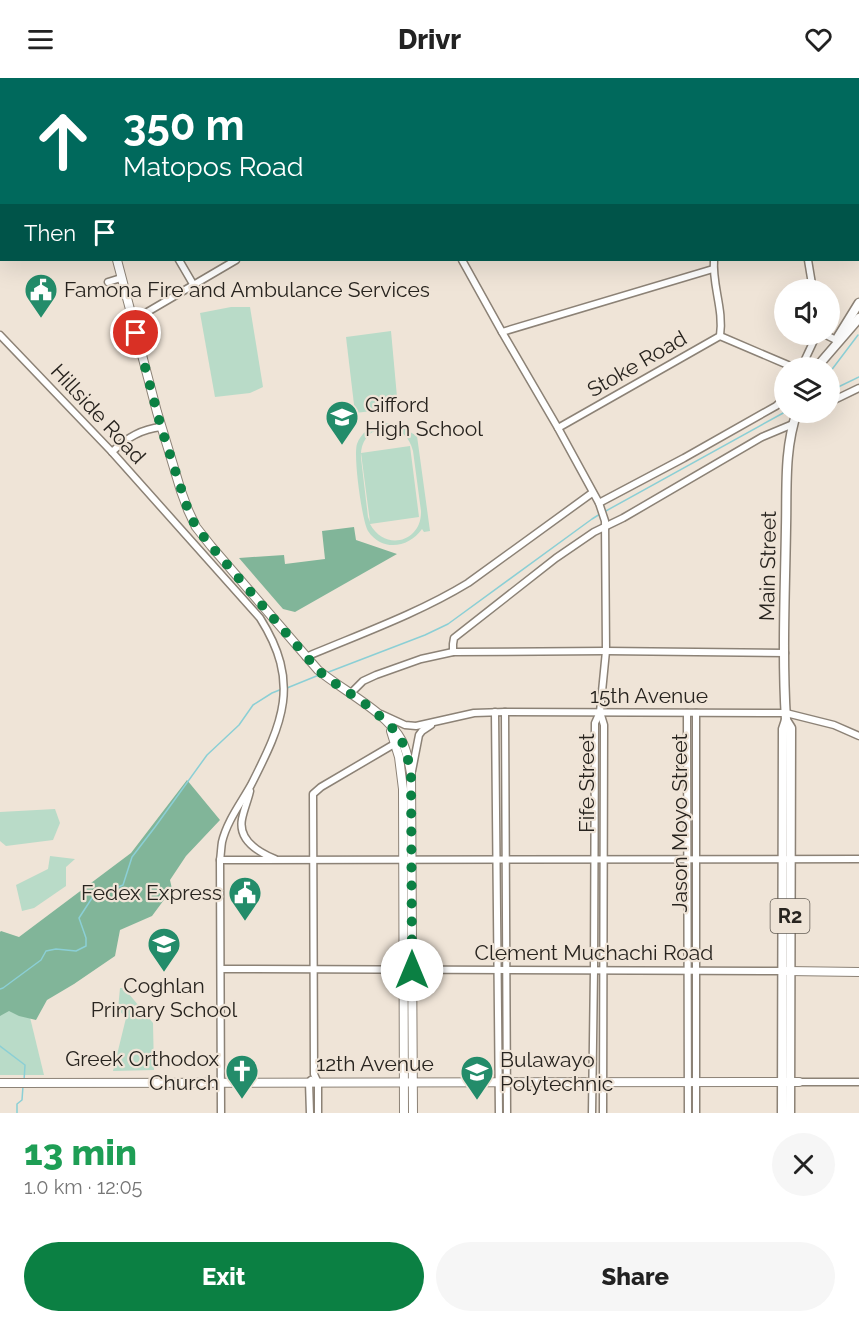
<!DOCTYPE html>
<html lang="en">
<head>
<meta charset="utf-8">
<style>
  body { margin:0; font-family:Raleway,sans-serif; background:#f6f6f6; color:#222; height:100vh; display:flex; flex-direction:column; font-size:22px; white-space:nowrap }
  * { box-sizing:border-box; margin:0 }
  p { font-size:20px; color:#767676 }
  .icon { flex:none; width:33px; height:33px; fill:none; stroke:currentColor; stroke-width:2; stroke-linecap:round; stroke-linejoin:round }
  .map { position:relative; height:1035px; overflow:hidden }
  .drawer { display:flex; flex-direction:column; background:#fff; flex:1 }
  .drawer>* { flex:none }
  .top-card { position:absolute; left:0px; top:0px; width:860px; height:183px; box-shadow:0 6px 24px #0002; background:#00695c; color:#fff; overflow:hidden }
  .controls { position:absolute; left:774px; top:201px; display:grid; gap:12px }
  .controls a { display:grid; place-items:center; width:66px; height:66px; border-radius:50%; background:#fff; box-shadow:0 6px 24px #0002; font-size:30px }
  .pin { position:absolute; display:grid; place-items:center; width:51px; height:51px; color:#fff; margin:-26px; border:3px solid #fff; border-radius:50%; box-shadow:0 2px 6px #0007 }
  .me { position:absolute; width:66px; margin:-33px; rotate:0deg; stroke-linejoin:round; filter:drop-shadow(0 0 4px #0008) }
  .turn { display:flex; align-items:center; gap:21px; height:126px; padding:0 24px; font-size:27px }
  .turn .icon { width:78px; height:78px; stroke-width:2.5 }
  .turn b { display:block; font-size:42px; line-height:51px }
  .then { display:flex; align-items:center; height:57px; padding:0 24px; background:#0003; gap:12px; font-size:22px }
  .round { display:grid; place-items:center; flex:none; width:63px; height:63px; border-radius:32px; background:#f6f6f6 }
  .overview { display:flex; align-items:center; justify-content:space-between; height:102px; padding:0 24px }
  h1 { font-size:36px; font-weight:800; line-height:45px; color:#1e9e55 }
  .action { display:flex; gap:12px; margin-top:auto; padding:12px 24px }
  .action a { flex:1; height:69px; border-radius:36px; background:#0b8043; color:#fff; font-size:24px; font-weight:800; line-height:69px; text-align:center }
  .action a+a { background:#f6f6f6; color:#222 }
  header { display:flex; justify-content:space-between; align-items:center; height:78px; padding:0 24px; background:#fff; font-size:27px; font-weight:800 }
  .map>svg:first-child { display:block }
  .green { fill:#b9dbc8; fill-rule:evenodd }
  .forest { fill:#81b599 }
  .lines { fill:none; stroke-linecap:round; stroke-linejoin:round }
  .stream { stroke:#8bcfd5; stroke-width:1.5 }
  .minor-casing { stroke:#8c8276; stroke-width:9 }
  .major-casing { stroke:#8c8276; stroke-width:10 }
  .highway-casing { stroke:#8c8276; stroke-width:11 }
  .minor { stroke:#fff; stroke-width:6 }
  .major { stroke:#fff; stroke-width:8 }
  .highway { stroke:#fff; stroke-width:8 }
  .route { stroke:#0b8043; stroke-width:10; stroke-dasharray:0 18 }
  .labels { text-anchor:middle; stroke-width:4.5; stroke-linejoin:round; paint-order:stroke }
  .shield { fill:#efe4d7; stroke:#645e56; stroke-width:1.5 }
  .shield-label { font-size:20px; font-weight:bold; fill:#28241f }
  .poi-label { font-size:21px; fill:#28241f; stroke:#efe4d7; text-anchor:start }
  .street-label { font-size:21px; fill:#28241f; stroke:#efe4d7 }
</style>
</head>
<body>
<header><svg class="icon" aria-label="menu" viewBox="0 0 24 24"><path d="M4 6h16M4 12h16M4 18h16"/></svg>Drivr<svg class="icon" aria-label="heart" viewBox="0 0 24 24"><path d="M12 20l-8-8c-3-5 5-10 8-4 3-6 11-1 8 4z"/></svg></header>
<div class="map">
<svg width="859" height="1035" viewBox="0 0 859 1035">
  <rect width="100%" height="100%" fill="#efe4d7"/>
  <!-- green -->
  <g class="green">
    <polygon points="231,229 250,229 263,309 250,315 215,319 200,235"/>
    <polygon points="391,253 398,330 355,335 346,259"/>
    <path d="M380 345 396 346 417 358 430 453 424 454 422 451C409 470 382 474 368 453 362 443 353 378 357 366 361 355 370 349 380 345ZM381 350C398 348 409 357 413 373L421 433C422 464 385 474 370 446L419 439 410 368 361 375 370 444 368 439 361 380C360 365 367 355 381 350Z"/>
    <polygon points="55,731 60,745 53,762 6,768 0,763 0,734"/>
    <polygon points="50,778 75,781 66,789 66,808 34,830 22,833 16,807 48,791"/>
    <polygon points="0,861 27,927 44,997 0,997"/>
    <polygon points="120,910 124,910 153,945 154,992 113,993 126,940 118,931"/>
  </g>
  <!-- forest -->
  <g class="forest">
    <polygon points="354,449 356,462 397,476 295,534 283,531 239,480 284,477 285,486 325,481 322,453"/>
    <polygon points="187,702 220,742 186,778 170,802 172,811 152,838 120,852 115,878 74,906 47,922 36,942 19,938 9,933 0,938 0,854 1,853 19,859 131,775"/>
  </g>
  <g class="lines">
    <!-- stream -->
    <g class="stream">
      <polyline points="830,294 858,257"/>
      <polyline points="830,313 859,299"/>
      <polyline points="604,434 785,334"/>
      <polyline points="326,595 425,557 448,546 592,441 600,436"/>
      <polyline points="287,610 319,597"/>
      <polyline points="0,911 3,910 41,882 46,873 56,871 76,873 86,868 86,860 79,840 92,820 123,807 132,779 155,749 207,677 239,647 253,627 272,615 282,611"/>
      <polyline points="0,968 25,987 24,1003"/>
      <polyline points="17,1035 17,1026 22,1022 23,1008"/>
    </g>
    <!-- minor casing -->
    <g class="minor-casing">
      <g id="minor">
        <polyline points="786,0 786,2"/>
        <polyline points="199,2 200,0"/>
        <polyline points="333,2 333,0"/>
        <polyline points="468,2 468,0"/>
        <polyline points="858,28 859,29"/>
        <polyline points="0,88 2,92"/>
        <polyline points="0,150 2,145"/>
        <polyline points="179,182 193,206"/>
        <polyline points="462,182 502,254 558,350 599,425 605,443 606,573 600,634 595,645 594,892 592,1035"/>
        <polyline points="808,182 813,212"/>
        <polyline points="108,204 121,200"/>
        <polyline points="132,243 236,182"/>
        <polyline points="502,254 713,191"/>
        <polyline points="824,256 836,262"/>
        <path d="M0 257 112 374 260 540C301 605 283 644 251 707 241 725 227 743 222 764 221 770 221 776 220 782L221 1035"/>
        <polyline points="720,258 795,290"/>
        <polyline points="801,290 817,256"/>
        <polyline points="830,324 859,310"/>
        <polyline points="795,340 807,334"/>
        <path d="M558 350 720 258C724 232 712 207 714 182"/>
        <path d="M112 374C126 360 141 351 161 349"/>
        <polyline points="599,425 684,380 776,328 784,321"/>
        <polyline points="453,574 453,566 454,560 556,480 594,454 623,440 762,359 793,346"/>
        <path d="M306 579C360 556 417 536 468 505L592 415"/>
        <polyline points="351,615 363,603 376,597 421,581 453,574 606,573 785,575"/>
        <polyline points="495,634 499,1035"/>
        <polyline points="505,634 507,1035"/>
        <polyline points="600,634 604,647 603,1035"/>
        <polyline points="687,635 688,1035"/>
        <polyline points="381,636 405,647 416,648 474,635 505,634 786,635 834,647 859,658"/>
        <polyline points="412,693 419,657 422,653 431,647"/>
        <path d="M250 713C248 722 244 731 242 741 238 762 258 774 275 781"/>
        <polyline points="220,782 859,781"/>
        <polyline points="221,891 782,893"/>
        <polyline points="799,1004 859,1004"/>
        <polyline points="310,1035 309,1004 311,1002"/>
        <polyline points="318,1035 318,1005 314,996 313,716 321,709 396,665"/>
        <polyline points="696,1035 696,635"/>
      </g>
    </g>
    <!-- major casing -->
    <g class="major-casing">
      <g id="major">
        <polyline points="68,0 68,2"/>
        <path d="M117 182 157 334 181 413 188 432 196 449 211 468 318 592C343 613 387 634 402 663 407 673 409 684 411 695L413 1035"/>
        <polyline points="391,653 399,679 403,711 404,1035"/>
        <polyline points="787,893 859,894"/>
        <polyline points="0,1005 799,1004"/>
      </g>
    </g>
    <!-- highway casing -->
    <g class="highway-casing">
      <g id="highway">
        <polyline points="838,259 859,225"/>
        <polyline points="816,290 859,240"/>
        <polyline points="786,642 791,650 790,1035"/>
        <path d="M782 1035 783 651 786 642C782 578 785 513 786 449 787 411 784 371 797 334"/>
      </g>
    </g>
    <!-- minor -->
    <use href="#minor" class="minor"/>
    <!-- major -->
    <use href="#major" class="major"/>
    <!-- highway -->
    <use href="#highway" class="highway"/>
  </g>
  <g class="lines">
    <!-- route -->
    <polyline class="route" points="136,255 161,349 188,432 196,449 211,468 318,592 327,600 363,624 389,646 401,661 407,677 411,695 412,892"/>
  </g>
  <!-- icons -->
  <defs>
    <g id="civic-pin" transform="scale(1.725)"><path d="M0 17L-7.5 6A9.5 9.5 0 1 1 7.5 6Z" fill="#238c6a" stroke="#efe4d7"/><path d="M-.6-6.5H3V-4.5H.6V-3L4-1V1h2V6H-6V1h2V-1L-.6-3ZM-1.2 2.5V6h2.4V2.5Z" fill="#fff"/></g>
    <g id="school-pin" transform="scale(1.725)"><path d="M0 17L-7.5 6A9.5 9.5 0 1 1 7.5 6Z" fill="#238c6a" stroke="#efe4d7"/><path d="M0-5L7-2L0 1L-7-2ZM-4 1L0 2.5L4 1V4Q0 6-4 4Z" fill="#fff"/></g>
    <g id="church-pin" transform="scale(1.725)"><path d="M0 17L-7.5 6A9.5 9.5 0 1 1 7.5 6Z" fill="#238c6a" stroke="#efe4d7"/><path d="M-1.2-6h2.4v3.5h3.3v2.4h-3.3V6h-2.4V-.1h-3.3v-2.4h3.3Z" fill="#fff"/></g>
    <g id="university-pin" transform="scale(1.725)"><path d="M0 17L-7.5 6A9.5 9.5 0 1 1 7.5 6Z" fill="#238c6a" stroke="#efe4d7"/><path d="M0-5L7-2L0 1L-7-2ZM-4 1L0 2.5L4 1V4Q0 6-4 4Z" fill="#fff"/></g>
  </defs>
  <g fill-rule="evenodd">
    <use href="#civic-pin" x="41" y="212"/>
    <use href="#school-pin" x="342" y="339"/>
    <use href="#civic-pin" x="245" y="815"/>
    <use href="#school-pin" x="164" y="866"/>
    <use href="#church-pin" x="242" y="993"/>
    <use href="#university-pin" x="477" y="994"/>
  </g>
  <g class="labels">
    <!-- shield labels -->
    <rect class="shield" x="770.5" y="821" width="39" height="34" rx="4.5"/>
    <g class="shield-label">
      <text x="790" y="845">R2</text>
    </g>
    <!-- poi labels -->
    <g class="poi-label">
      <text x="64" y="219">Famona Fire and Ambulance Services</text>
      <text x="365" y="334">Gifford<tspan x="365" dy="24">High School</tspan></text>
      <text x="222" y="822" text-anchor="end">Fedex Express</text>
      <text x="164" y="915" text-anchor="middle">Coghlan<tspan x="164" dy="24">Primary School</tspan></text>
      <text x="219" y="988" text-anchor="end">Greek Orthodox<tspan x="219" dy="24">Church</tspan></text>
      <text x="500" y="989">Bulawayo<tspan x="500" dy="24">Polytechnic</tspan></text>
    </g>
    <!-- street labels -->
    <g class="street-label">
      <text transform="translate(637 286) rotate(-30)" y="7">Stoke Road</text>
      <text transform="translate(98 336) rotate(47)" y="7">Hillside Road</text>
      <text transform="translate(768 488) rotate(-89)" y="7">Main Street</text>
      <text x="649" y="625">15th Avenue</text>
      <text transform="translate(587 705) rotate(-90)" y="7">Fife Street</text>
      <text transform="translate(680 745) rotate(-90)" y="7">Jason Moyo Street</text>
      <text x="594" y="882">Clement Muchachi Road</text>
      <text x="375" y="993">12th Avenue</text>
    </g>
  </g>
</svg>
<div class="controls">
<a><svg class="icon" aria-label="sound" viewBox="0 0 24 24"><path d="M4 9h4l5-4v14l-5-4H4zM17 9q2 3 0 6"/></svg></a>
<a><svg class="icon" aria-label="layers" viewBox="0 0 24 24"><path d="M12 4l9 5-9 5-9-5zM3 14l9 5 9-5"/></svg></a>
</div>
<div class="pin" style="left:136px;top:255px;background:#d93025"><svg class="icon" aria-label="arrive" viewBox="0 0 24 24"><path d="M6 21V4h12l-3 4 3 4H6"/></svg></div>
<svg class="me" style="left:412px;top:892px" viewBox="-20 -20 40 40"><circle r="19" fill="#fff"/><path d="M0-13L10 11 0 6-10 11z" fill="#0b8043"/></svg>
<div class="top-card">
<div class="turn"><svg class="icon" aria-label="ahead" viewBox="0 0 24 24"><path d="M12 20V5M6 11l6-6 6 6"/></svg><div><b>350 m</b>Matopos Road</div></div>
<div class="then">Then<svg class="icon" aria-label="arrive" viewBox="0 0 24 24"><path d="M6 21V4h12l-3 4 3 4H6"/></svg></div>
</div>
</div>
<section class="drawer">
<div class="overview"><div><h1>13 min</h1><p>1.0 km · 12:05</p></div><a class="round"><svg class="icon" aria-label="close" viewBox="0 0 24 24"><path d="M6 6l12 12M18 6L6 18"/></svg></a></div>
<div class="action"><a>Exit</a><a>Share</a></div>
</section>
</body>
</html>
